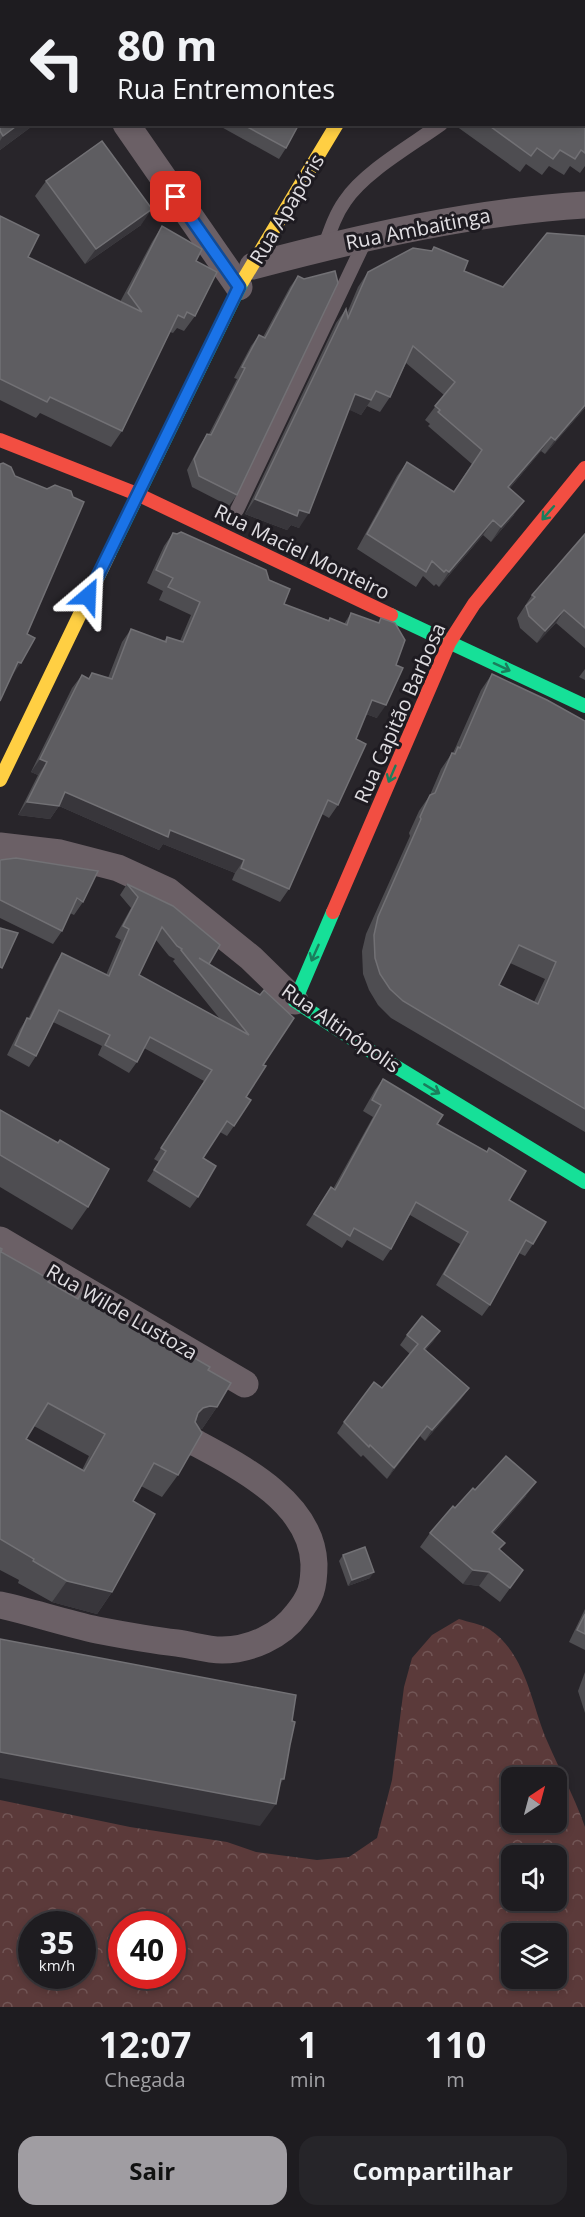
<!DOCTYPE html>
<html lang="pt">
<head>
<meta charset="utf-8">
<style>
  body { margin:0; font-family:"Open Sans",sans-serif; background:#262529; color:#f1f3f6; height:100vh; display:flex; flex-direction:column; font-size:22px; white-space:nowrap }
  * { box-sizing:border-box; margin:0 }
  p { font-size:20px; color:#a1a1a5 }
  .icon { flex:none; width:33px; height:33px; fill:none; stroke:currentColor; stroke-width:2; stroke-linecap:round; stroke-linejoin:round }
  .map { position:relative; height:2007px; overflow:hidden }
  .details { display:flex; flex-direction:column; background:#1e1c20; flex:1 }
  .details>* { flex:none }
  .top-card { position:absolute; left:0px; top:0px; width:585px; height:126px; box-shadow:0 3px 9px #0003,0 0 0 2px #3c3a3e; background:#1e1c20; color:#f1f3f6; overflow:hidden }
  .needle { width:39px; rotate:36deg }
  .buttons { position:absolute; left:501px; top:1767px; display:grid; gap:12px }
  .buttons a { display:grid; place-items:center; width:66px; height:66px; border-radius:12px; background:#1e1c20; box-shadow:0 3px 9px #0003,0 0 0 2px #3c3a3e; font-size:30px }
  .speed { position:absolute; left:18px; top:1911px; display:flex; gap:12px; font-size:30px; font-weight:700; text-align:center }
  .speed>* { display:grid; place-content:center; width:78px; height:78px; border-radius:50%; background:#1e1c20; box-shadow:0 3px 9px #0003,0 0 0 2px #3c3a3e; line-height:1 }
  .speed small { font-size:15px; font-weight:400 }
  .speed .limit { border:9px solid #d22; background:#fff; color:#111 }
  .pin { position:absolute; display:grid; place-items:center; width:51px; height:51px; color:#fff; margin:-26px; border-radius:12px; box-shadow:0 3px 9px #0006 }
  .me { position:absolute; width:66px; margin:-33px; rotate:26deg; stroke-linejoin:round; filter:drop-shadow(0 0 4px #0008) }
  .turn { display:flex; align-items:center; gap:21px; height:126px; padding:0 18px; font-size:27px }
  .turn .icon { width:78px; height:78px; stroke-width:2.5 }
  .turn b { display:block; font-size:42px; line-height:51px }
  .eta { display:flex; justify-content:space-evenly; align-items:center; height:102px; text-align:center }
  .eta b { font-size:36px; font-weight:700; line-height:42px }
  .primary-button { display:flex; gap:12px; margin-top:auto; padding:12px 18px }
  .primary-button a { flex:1; height:69px; border-radius:18px; background:#a09da2; color:#111; font-size:24px; font-weight:700; line-height:69px; text-align:center }
  .primary-button a+a { background:#262529; color:#f1f3f6 }
  .map>svg:first-child { display:block }
  .forest { fill:url(#forest-crowns); fill-rule:evenodd }
  .lines { fill:none; stroke-linecap:round; stroke-linejoin:round }
  .lane { stroke:#6b6066; stroke-width:14 }
  .street { stroke:#6b6066; stroke-width:27 }
  .fast { stroke:#16e098; stroke-width:14 }
  .slow { stroke:#ffcf43; stroke-width:14 }
  .jam { stroke:#f24e42; stroke-width:14 }
  .wall { fill:#4e4d51; fill-rule:evenodd }
  .shaded-wall { fill:#38363b }
  .building { fill:#5e5d61; stroke:#727175; stroke-width:1.5; fill-rule:evenodd }
  .oneway { stroke:#1a7e5c }
  .route-casing { stroke:#114b97; stroke-width:15 }
  .route { stroke:#1a73e8; stroke-width:10 }
  .labels { text-anchor:middle; stroke-width:6; stroke-linejoin:round; paint-order:stroke }
  .street-label { font-size:20px; fill:#e0dee2; stroke:#1e1b21 }
</style>
</head>
<body>
<div class="map">
<svg width="585" height="2007" viewBox="0 0 585 2007">
  <defs>
    <pattern id="forest-crowns" width="20" height="18" patternUnits="userSpaceOnUse" patternTransform="scale(1.5)"><rect width="20" height="18" fill="#5b3a3a"/><path d="M2 6a3 3 0 1 1 6 0M12 15a3 3 0 1 1 6 0" fill="none" stroke="#725656"/></pattern>
  </defs>
  <rect width="100%" height="100%" fill="#28252a"/>
  <!-- forest -->
  <path class="forest" d="M459 1619C468 1622 481 1624 489 1629 527 1654 531 1705 548 1743 560 1771 575 1798 585 1827V2007H0V1800L130 1827 227 1842 256 1852 317 1860 349 1857 377 1838 392 1780 404 1687 412 1658 432 1635ZM512 1778H556V1822H512ZM512 1856H556V1900H512ZM32 1924H82V1976H32ZM122 1924H172V1976H122ZM512 1934H556V1978H512Z"/>
  <g class="lines">
    <!-- lane -->
    <g class="lane">
      <path d="M324 248C330 231 335 215 345 201 364 172 412 145 441 124"/>
      <polyline points="237,510 366,239"/>
    </g>
    <!-- street -->
    <g class="street">
      <polyline points="39,0 40,2"/>
      <polyline points="411,2 412,0"/>
      <polyline points="126,124 239,287"/>
      <path d="M253 266C362 237 472 212 585 205"/>
      <polyline points="0,846 60,853 118,868 168,891 251,958 295,1001"/>
      <polyline points="0,1240 245,1384"/>
      <path d="M0 1605C32 1612 64 1623 97 1630 123 1635 150 1640 177 1643 192 1645 207 1650 222 1650 250 1650 281 1636 297 1614 311 1597 314 1587 314 1564 312 1504 243 1468 196 1443"/>
    </g>
    <!-- fast -->
    <g class="fast">
      <polyline points="109,554 242,282"/>
      <polyline points="391,615 585,706"/>
      <polyline points="333,912 295,1001 375,1054 585,1182"/>
    </g>
    <!-- slow -->
    <g class="slow">
      <polyline points="242,282 337,124"/>
      <polyline points="0,780 109,554"/>
    </g>
    <!-- jam -->
    <g class="jam">
      <polyline points="0,440 137,494 391,615"/>
      <polyline points="333,912 449,643 474,604 585,468"/>
    </g>
  </g>
  <!-- wall -->
  <g class="wall">
    <polygon points="0,0 2,124 35,124 0,150"/>
    <polygon points="79,0 292,0 291,2 80,2"/>
    <polygon points="332,0 403,0 402,2 335,2"/>
    <polygon points="585,14 585,166 580,173 570,166 564,175 549,166 542,175 526,164 520,172 456,126 457,124 584,124"/>
    <polygon points="216,124 299,124 286,148 279,159"/>
    <polygon points="46,181 141,225 85,264 35,196"/>
    <polygon points="0,216 28,257 120,302 152,242 162,226 196,261 195,316 184,331 177,328 173,333 170,332 122,431 111,447 40,413 36,418 0,400"/>
    <polygon points="434,247 464,271 585,408 545,454 541,451 510,488 514,515 491,542 483,535 439,587 436,584 434,586 423,576 416,587 357,549 397,476 407,462 453,492 472,464 428,426 430,424 425,420 444,395 406,363 390,397 380,412 367,406 361,415 349,409 299,528 291,525 287,530 245,514 336,323 346,309 347,313 358,287 368,272 431,251"/>
    <polygon points="298,276 237,495 229,506 192,487 187,470 200,445 207,434 209,434 237,379 234,378 251,346 259,335 263,337 290,287"/>
    <polygon points="173,533 269,580 284,604 328,620 330,618 344,624 351,613 378,623 381,618 377,718 366,714 356,739 338,805 329,818 322,814 289,889 280,902 232,880 235,873 163,844 159,850 59,806 50,819 18,815 38,775 31,772 72,688 82,675 88,679 92,673 108,678 122,642 131,629 164,641 167,637 180,641 191,615 159,600 163,591 147,583 164,546"/>
    <polygon points="585,534 585,648 556,623 537,643 520,628 517,618 532,595"/>
    <polygon points="585,669 585,680 579,677"/>
    <path d="M492 674 585 721V1132L391 1018 378 1005 369 990 363 974 362 951 366 934 410 836 409 833 419 811 430 795 441 769 452 753H453L481 690ZM510 963 545 979 534 1002 499 985Z"/>
    <polygon points="0,860 83,902 74,915 70,913 62,931 53,944 0,918"/>
    <path d="M127 884 209 964 260 995 263 1065 246 1097 234 1126 227 1136 220 1132 203 1158 198 1197 190 1208 147 1181 159 1162 154 1159 204 1081 144 1048 137 1062 129 1073 98 1055 102 1046 53 1022 36 1056 29 1067 7 1055 20 1029 27 1018 28 1019 55 964 62 953 106 975 121 940 115 937 131 908 120 895ZM156 940 169 956 175 959 173 961 220 1019 139 975Z"/>
    <polygon points="383,1079 437,1124 509,1200 533,1244 525,1256 519,1253 490,1305 482,1316 436,1285 460,1244 410,1215 391,1249 383,1261 347,1240 342,1248 306,1225 331,1187 333,1189 373,1117 363,1111 375,1090"/>
    <polygon points="0,1110 88,1207 72,1230 0,1187"/>
    <path d="M0 1248 1 1252 48 1282 77 1299 100 1308 208 1370 217 1407 202 1429 199 1428 178 1475 162 1497 141 1486 133 1501 112 1592 97 1614 52 1602 18 1583 19 1580 0 1570ZM34 1426 89 1456 82 1470 26 1439Z"/>
    <polygon points="440,1331 426,1350 469,1388 461,1399 425,1441 420,1436 387,1479 363,1455 361,1457 337,1433 344,1422 382,1388 410,1354 400,1345 407,1335"/>
    <polygon points="475,1490 526,1496 493,1534 513,1584 500,1602 479,1586 463,1584 420,1547 430,1533"/>
    <polygon points="343,1555 370,1578 348,1586 339,1561"/>
    <polygon points="585,1609 585,1650 569,1642"/>
    <polygon points="585,1672 585,1713 578,1691"/>
  </g>
  <!-- shaded-wall -->
  <g class="shaded-wall">
    <polygon points="531,0 557,0 556,2 535,2"/>
    <polygon points="19,124 35,124 0,150 0,141 3,136"/>
    <polygon points="152,209 141,225 85,264 96,249"/>
    <polygon points="355,394 371,400 361,415 345,408"/>
    <polygon points="585,405 585,408 545,454 555,440"/>
    <polygon points="551,437 541,451 498,502 508,487"/>
    <polygon points="255,499 299,510 309,513 299,528 291,525 287,530 245,514"/>
    <polygon points="524,501 514,515 491,542 501,527"/>
    <polygon points="493,520 483,535 439,587 449,572"/>
    <polygon points="564,610 556,623 537,643 545,631"/>
    <polygon points="18,662 21,663 10,679"/>
    <polygon points="372,700 386,705 377,718 363,713"/>
    <polygon points="40,759 47,762 38,775 31,772"/>
    <polygon points="65,792 170,830 244,860 235,873 163,844 159,850 59,806 50,819 18,815 27,802"/>
    <polygon points="440,1331 433,1342 417,1359 424,1349"/>
    <polygon points="469,1388 461,1399 425,1441 432,1430"/>
    <polygon points="210,1406 217,1407 202,1429 195,1427 198,1413 203,1408"/>
    <polygon points="427,1426 420,1436 387,1479 394,1468"/>
    <polygon points="536,1482 526,1496 482,1546 492,1532"/>
    <polygon points="473,1570 489,1572 479,1586 463,1584"/>
    <polygon points="374,1572 370,1578 348,1586 352,1580"/>
    <polygon points="67,1581 112,1592 97,1614 52,1602"/>
    <polygon points="0,1752 281,1779 284,1779 268,1802 276,1804 260,1826 0,1778"/>
  </g>
  <!-- building -->
  <g class="building">
    <polygon points="0,0 12,0 13,2 2,2 2,124 19,124 3,136 0,131"/>
    <polygon points="98,0 154,0 153,2 99,2"/>
    <polygon points="204,0 292,0 291,2 206,2"/>
    <polygon points="365,0 403,0 402,2 368,2"/>
    <polygon points="461,0 512,0 512,2 460,2"/>
    <polygon points="585,14 585,153 581,150 575,159 560,150 553,159 537,148 531,156 487,124 584,124 584,16"/>
    <polygon points="242,124 299,124 286,148"/>
    <polygon points="102,141 152,209 96,249 46,181"/>
    <polygon points="0,216 39,235 28,257 142,312 128,293 162,226 202,249 196,261 217,272 195,316 187,312 184,318 178,315 122,431 50,397 47,402 0,379"/>
    <polygon points="547,233 585,236 585,405 555,440 551,437 508,487 524,501 501,527 493,520 449,572 446,570 444,572 432,561 426,572 367,534 407,462 454,492 482,450 438,412 440,410 435,406 455,382 413,346 390,397 376,391 371,400 355,394 309,513 299,510 297,516 255,499 346,309 348,318 368,272 413,248 432,251 434,247 468,261 464,271 503,287"/>
    <polygon points="335,271 338,283 237,495 199,476 194,459 207,434 211,435 245,368 242,367 259,335 265,338 298,276 304,279"/>
    <polygon points="3,463 11,467 15,476 47,489 55,485 71,491 73,497 84,502 27,634 35,638 21,663 18,662 0,701 0,464"/>
    <polygon points="181,532 266,570 269,580 290,589 284,604 329,621 330,618 347,625 351,613 379,623 381,618 395,623 405,640 396,665 403,668 386,705 372,700 356,739 366,744 338,805 328,800 289,889 241,868 244,860 170,830 168,837 65,792 59,806 27,802 47,762 40,759 82,675 89,679 92,673 112,679 131,629 166,642 167,637 183,642 200,602 168,587 173,578 156,570 173,533 177,534"/>
    <polygon points="585,534 585,628 564,610 545,631 529,616 526,606 535,597 532,595"/>
    <path d="M492 674 547 700 585 721V1109L403 1001 390 989 380 974 375 958 374 935 378 917 421 819 420 817 430 795 435 793 452 753 455 754 458 747 460 748ZM519 945 556 962 538 1004 499 985Z"/>
    <polygon points="16,858 98,871 83,902 77,898 62,931 0,900 0,860"/>
    <path d="M127 884 173 906 220 945 209 964 199 958 260 995 264 990 294 1018 263 1065 266 1066 246 1097 251 1100 234 1126 227 1121 203 1158 216 1166 198 1197 154 1170 166 1151 161 1148 212 1070 150 1037 137 1062 105 1045 110 1035 59 1010 36 1056 15 1045 27 1018 30 1019 62 953 109 976 129 929 123 926 138 897ZM162 927 177 946 182 949 181 950 249 1035 139 975Z"/>
    <polygon points="0,928 18,933 2,968 0,967"/>
    <polygon points="383,1079 443,1115 437,1124 487,1152 489,1148 526,1171 509,1200 546,1222 533,1244 526,1240 490,1305 444,1274 468,1232 416,1202 391,1249 354,1228 350,1236 314,1214 331,1187 335,1190 381,1105 372,1100"/>
    <polygon points="0,1110 58,1143 60,1140 109,1169 88,1207 0,1155"/>
    <path d="M0 1248 2 1249 1 1252 49 1279 48 1282 78 1299 81 1293 102 1305 100 1308 158 1342 160 1338 210 1367 208 1370 231 1383 217 1407 210 1406 203 1408 198 1413 195 1422 202 1433 178 1475 154 1463 133 1501 155 1514 112 1592 67 1581 33 1561 34 1559 0 1539ZM48 1403 105 1434 84 1471 26 1439Z"/>
    <polygon points="422,1316 440,1331 424,1349 469,1388 432,1430 427,1426 394,1468 370,1445 369,1447 344,1422 374,1382 382,1388 418,1344 407,1335"/>
    <polygon points="506,1456 536,1482 492,1532 505,1543 499,1549 523,1570 510,1588 489,1572 473,1570 430,1533 453,1506 455,1508 473,1488 475,1490"/>
    <polygon points="365,1547 374,1572 352,1580 343,1555"/>
    <polygon points="585,1614 585,1634 577,1630"/>
    <polygon points="0,1639 296,1695 292,1721 295,1722 290,1745 284,1779 281,1779 276,1804 0,1752"/>
  </g>
  <!-- one-way arrows -->
  <defs><path id="oneway-shaft" d="M-6 0H5M1.5-3L5.5 0L1.5 3" fill="none" stroke-width="1.6" stroke-linecap="round" stroke-linejoin="round" transform="scale(1.5)"/></defs>
  <g class="oneway">
    <use href="#oneway-shaft" transform="translate(548 513) rotate(131)"/>
    <use href="#oneway-shaft" transform="translate(502 667) rotate(25)"/>
    <use href="#oneway-shaft" transform="translate(392 774) rotate(113)"/>
    <use href="#oneway-shaft" transform="translate(315 953) rotate(114)"/>
    <use href="#oneway-shaft" transform="translate(432 1089) rotate(31)"/>
  </g>
  <g class="lines">
    <!-- route casing -->
    <g class="route-casing">
      <polyline id="route" points="88,596 239,287 176,197"/>
    </g>
    <!-- route -->
    <use href="#route" class="route"/>
  </g>
  <g class="labels">
    <!-- street labels -->
    <g class="street-label">
      <text transform="translate(287 209) rotate(-59)" y="7">Rua Apapóris</text>
      <text transform="translate(418 229) rotate(-11)" y="7">Rua Ambaitinga</text>
      <text transform="translate(302 552) rotate(26)" y="7">Rua Maciel Monteiro</text>
      <text transform="translate(400 713) rotate(-66)" y="7">Rua Capitão Barbosa</text>
      <text transform="translate(341 1028) rotate(35)" y="7">Rua Altinópolis</text>
      <text transform="translate(122 1312) rotate(30)" y="7">Rua Wilde Lustoza</text>
    </g>
  </g>
</svg>
<div class="buttons">
<a><svg class="needle" viewBox="-14 -14 28 28"><path d="M0-13l5 13h-10z" fill="#e53935"/><path d="M0 13l5-13h-10z" fill="#a1a1a5"/></svg></a>
<a><svg class="icon" aria-label="sound" viewBox="0 0 24 24"><path d="M4 9h4l5-4v14l-5-4H4zM17 9q2 3 0 6"/></svg></a>
<a><svg class="icon" aria-label="layers" viewBox="0 0 24 24"><path d="M12 4l9 5-9 5-9-5zM3 14l9 5 9-5"/></svg></a>
</div>
<div class="speed"><div>35<small>km/h</small></div><div class="limit">40</div></div>
<div class="pin" style="left:176px;top:197px;background:#d93025"><svg class="icon" aria-label="arrive" viewBox="0 0 24 24"><path d="M6 21V4h12l-3 4 3 4H6"/></svg></div>
<svg class="me" style="left:88px;top:596px" viewBox="-20 -20 40 40"><path d="M0-17L14 15 0 8-14 15z" fill="#1a73e8" stroke="#fff" stroke-width="4"/></svg>
<div class="top-card">
<div class="turn"><svg class="icon" aria-label="left" viewBox="0 0 24 24"><path d="M17 20v-9H6M10 6l-5 5 5 5"/></svg><div><b>80 m</b>Rua Entremontes</div></div>
</div>
</div>
<section class="details">
<div class="eta">
<div><b>12:07</b><p>Chegada</p></div>
<div><b>1</b><p>min</p></div>
<div><b>110</b><p>m</p></div>
</div>
<div class="primary-button"><a>Sair</a><a>Compartilhar</a></div>
</section>
</body>
</html>
